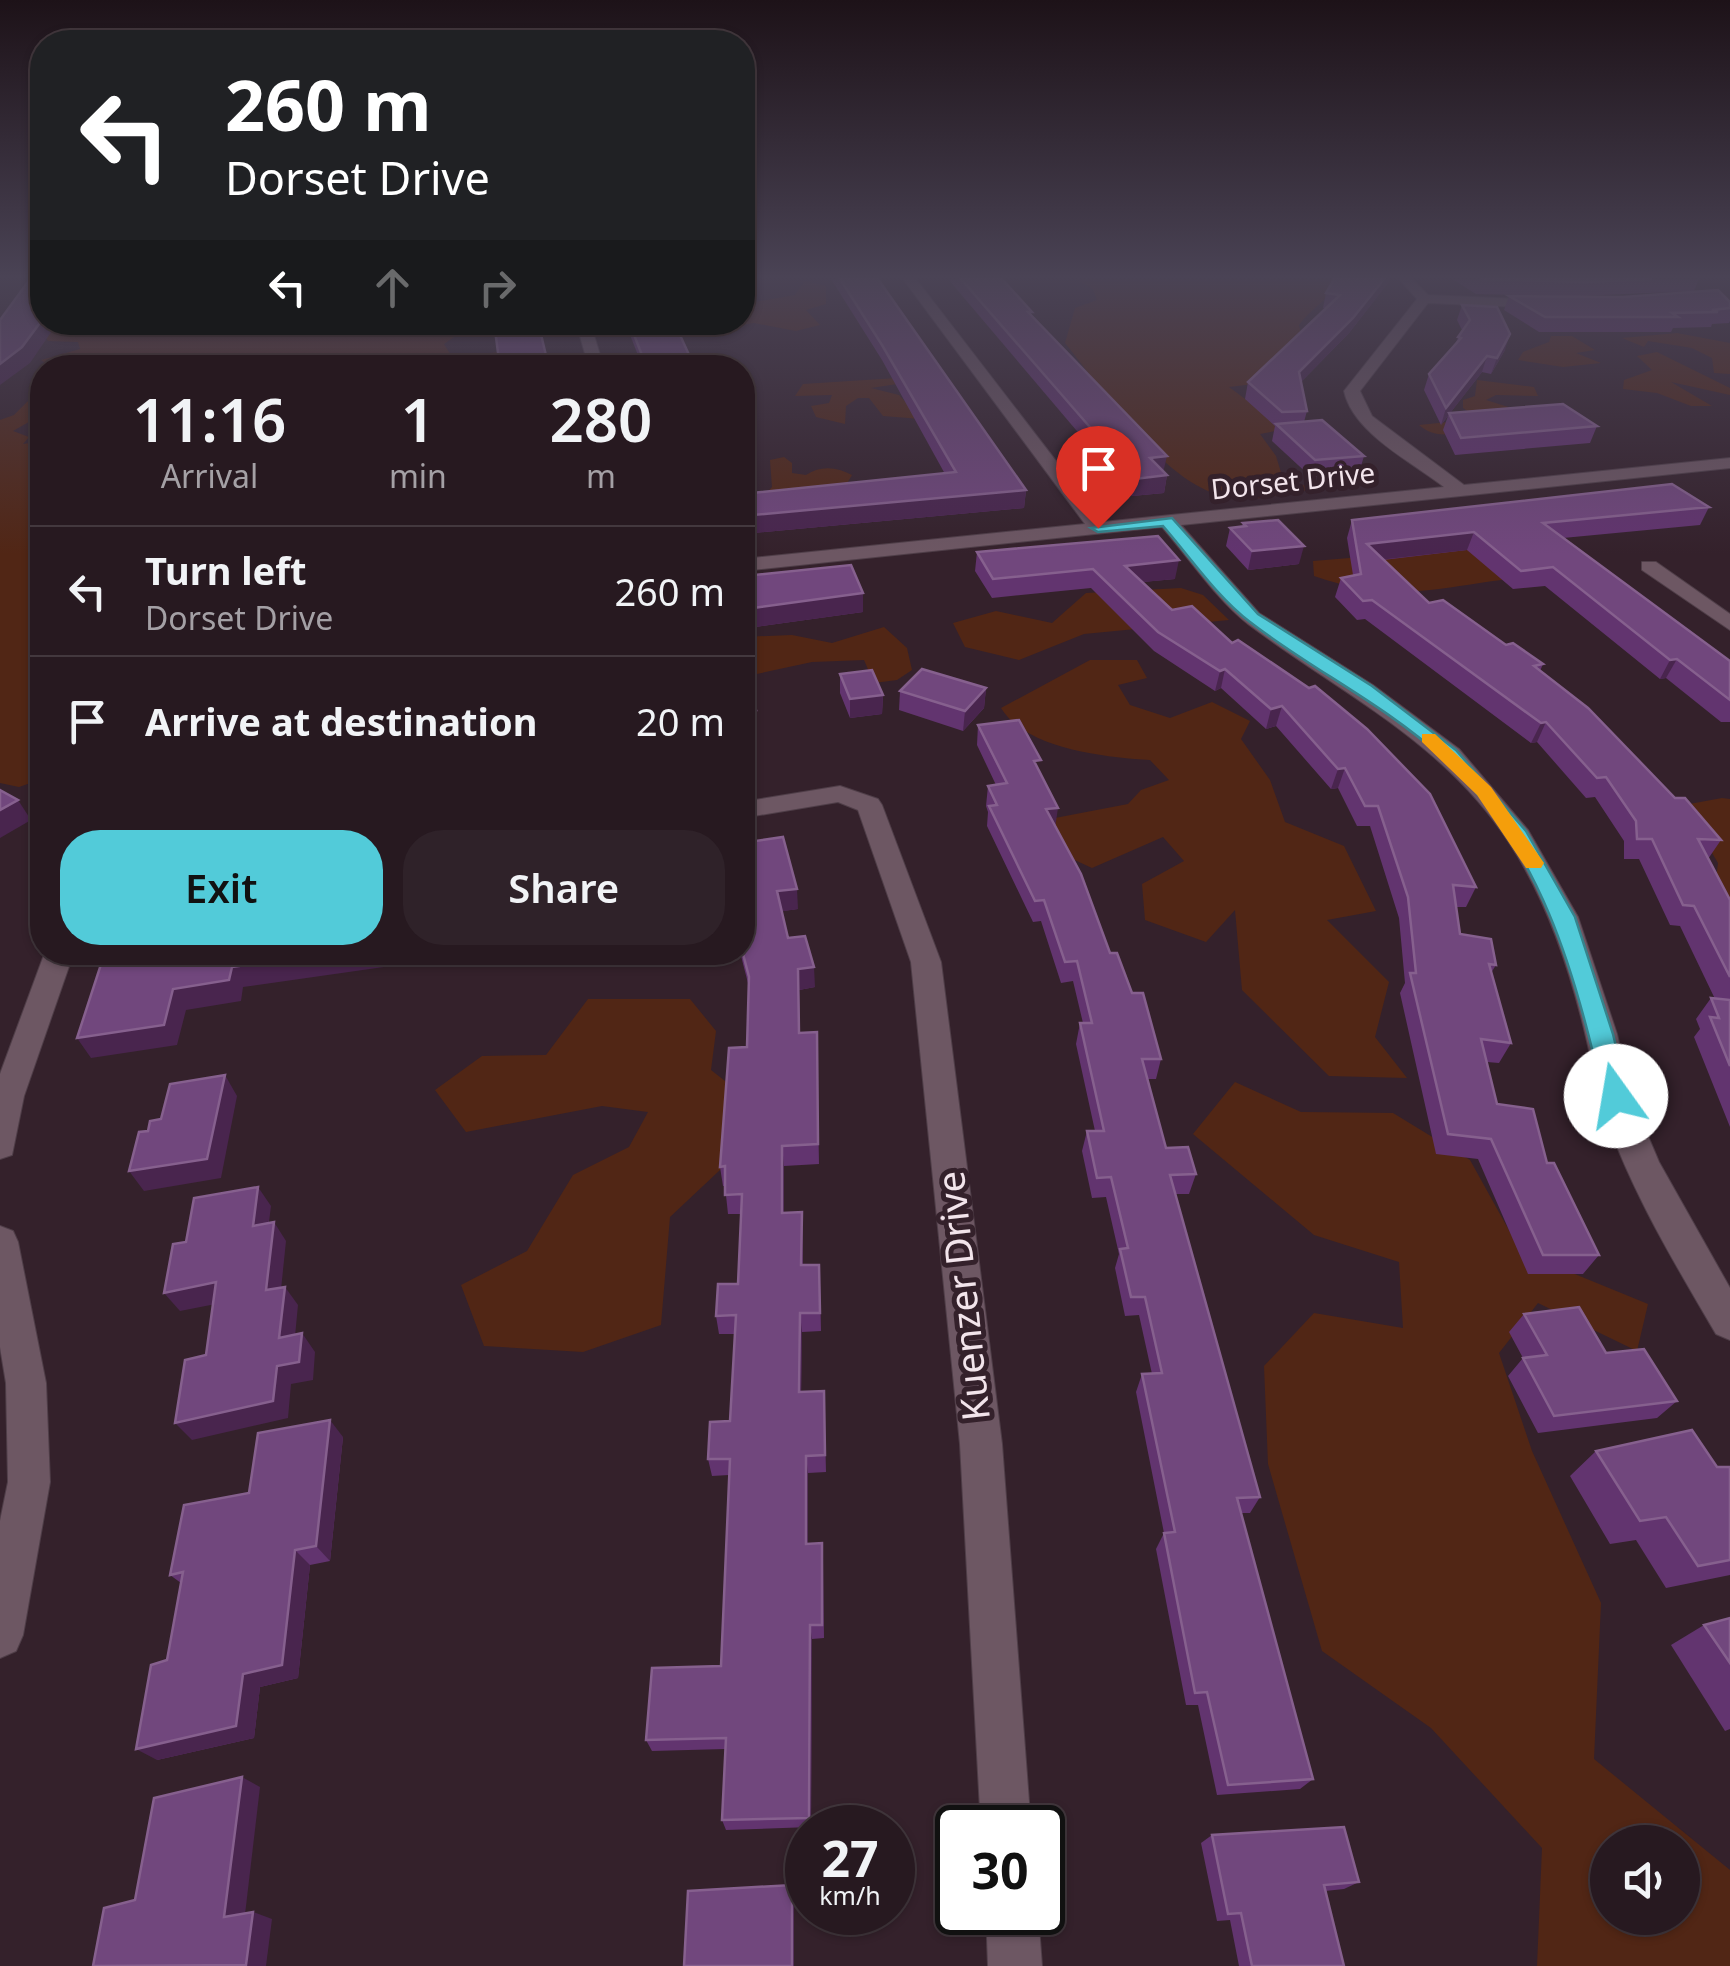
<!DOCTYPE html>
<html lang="en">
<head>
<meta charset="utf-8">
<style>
  body { margin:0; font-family:"Noto Sans",sans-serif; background:#2f2229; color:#f1f3f6; height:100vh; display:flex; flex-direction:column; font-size:38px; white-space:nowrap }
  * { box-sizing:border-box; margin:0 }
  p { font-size:32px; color:#a4a0a5 }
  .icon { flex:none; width:55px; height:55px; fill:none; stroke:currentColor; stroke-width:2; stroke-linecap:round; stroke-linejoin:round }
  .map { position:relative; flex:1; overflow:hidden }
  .drawer { position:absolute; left:30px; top:355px; width:725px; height:610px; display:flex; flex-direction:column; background:#271920; border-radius:40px; box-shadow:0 2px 8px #0004,0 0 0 2px #43383e }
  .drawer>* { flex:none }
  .banner { position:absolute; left:30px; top:30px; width:725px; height:305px; border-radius:40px; box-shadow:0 2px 8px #0004,0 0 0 2px #43383e; background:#202124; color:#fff; overflow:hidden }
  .controls { position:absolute; left:1590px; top:1825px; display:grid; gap:20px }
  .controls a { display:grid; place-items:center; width:110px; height:110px; border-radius:50%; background:#271920; box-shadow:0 2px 8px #0004,0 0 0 2px #43383e; font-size:50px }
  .speed { position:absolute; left:785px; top:1805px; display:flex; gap:20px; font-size:50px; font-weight:700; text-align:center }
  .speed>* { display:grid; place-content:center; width:130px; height:130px; border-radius:50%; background:#271920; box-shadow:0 2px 8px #0004,0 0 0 2px #43383e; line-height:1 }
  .speed small { font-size:25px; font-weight:400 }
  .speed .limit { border:5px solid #111; border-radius:15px; background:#fff; color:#111 }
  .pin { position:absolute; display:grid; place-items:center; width:85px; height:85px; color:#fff; margin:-102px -42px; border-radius:50% 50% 50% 0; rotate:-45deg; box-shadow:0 0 10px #0007 }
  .pin .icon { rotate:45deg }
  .me { position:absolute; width:110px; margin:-55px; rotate:347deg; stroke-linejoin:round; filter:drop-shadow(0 0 8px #0008) }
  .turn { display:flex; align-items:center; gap:35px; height:210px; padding:0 30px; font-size:45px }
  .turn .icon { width:130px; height:130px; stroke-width:2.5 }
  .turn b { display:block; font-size:70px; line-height:85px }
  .lanes { display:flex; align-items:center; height:95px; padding:0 30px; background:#0003; justify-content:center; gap:50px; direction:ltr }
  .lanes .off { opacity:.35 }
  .eta { display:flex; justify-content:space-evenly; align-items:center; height:170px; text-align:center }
  .eta b { font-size:60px; font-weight:600; line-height:70px }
  .primary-button { display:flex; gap:20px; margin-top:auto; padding:20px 30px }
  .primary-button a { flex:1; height:115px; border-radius:40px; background:#52cbd9; color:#111; font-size:40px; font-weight:600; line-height:115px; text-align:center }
  .primary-button a+a { background:#2f2229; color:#f1f3f6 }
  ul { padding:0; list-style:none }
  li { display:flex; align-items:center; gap:30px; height:130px; padding:0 30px; border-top:2px solid #43383e }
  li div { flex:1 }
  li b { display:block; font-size:38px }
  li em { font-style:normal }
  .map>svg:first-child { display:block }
  .green { fill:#512615; fill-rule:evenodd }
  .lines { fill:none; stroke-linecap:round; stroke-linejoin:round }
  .minor-casing { stroke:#4f3e48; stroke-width:2 }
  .minor { fill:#6d5763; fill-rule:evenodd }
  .wall { fill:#62346f }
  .shaded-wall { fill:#49254e }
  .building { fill:#71477d; stroke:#86608e; stroke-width:2.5 }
  .route { fill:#52cbd9; stroke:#35848d; stroke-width:2.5 }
  .slow { fill:#f59e0b }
  .labels { text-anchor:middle; stroke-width:10; stroke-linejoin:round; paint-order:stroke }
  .far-street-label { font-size:28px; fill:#f2e4eb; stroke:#34212b }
  .near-street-label { font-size:38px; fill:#f2e4eb; stroke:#34212b }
</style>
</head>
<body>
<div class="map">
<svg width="1730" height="1966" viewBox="0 0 1730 1966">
  <rect width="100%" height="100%" fill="#34212b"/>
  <!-- green -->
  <g class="green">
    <path d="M1077 279H1341C1332 298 1312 307 1299 325L1303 344 1254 384 1229 387 1286 429 1260 434 1276 456 1283 479 1316 489C1290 492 1258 502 1232 498 1166 489 1105 392 1065 343L1075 308 1097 300 1093 289Z"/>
    <polygon points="805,281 826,286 826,304 806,310 820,325 796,331 754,323 730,327 699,323 742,322 743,304 795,295"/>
    <polygon points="70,322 474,323 444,344 452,357 500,352 512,355 490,363 435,363 434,368 76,368 81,357 47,364 41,360 80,349 78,342 48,341 45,336"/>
    <polygon points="1677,333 1730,343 1730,374 1714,373 1712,358 1692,348 1648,341 1644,347 1622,338"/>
    <polygon points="1551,336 1572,336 1595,350 1576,353 1601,363 1563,367 1518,360 1523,352 1549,342"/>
    <polygon points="1657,352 1730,388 1730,395 1671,382 1712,406 1691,406 1657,393 1623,389 1624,380 1652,370 1637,356"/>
    <polygon points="897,378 904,383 871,388 899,395 921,419 883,416 869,398 858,398 846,406 845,424 816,417 811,406 829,403 832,395 795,396 803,384"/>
    <path d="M1477 380 1534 387 1538 396 1496 395 1486 400 1518 410C1490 421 1445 449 1419 425L1458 421 1472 414 1463 408V400L1475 396Z"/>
    <polygon points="31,398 42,398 41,415 13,431 29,437 23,444 30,443 42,423 42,779 19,787 0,783 0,420 14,415"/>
    <path d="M784 457 792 463V473L806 475C821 465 837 467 852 475L846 485 762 498 772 487 770 460Z"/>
    <path d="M1484 547 1536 576C1449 583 1403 607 1314 576L1313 561Z"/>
    <polygon points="1181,588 1203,595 1229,620 1084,634 1019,660 965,647 953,623 996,611 1052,623 1086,593"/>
    <polygon points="884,627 907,648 912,670 897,680 874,683 864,660 812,662 752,675 743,672 742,637 792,635 832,643"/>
    <path d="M1090 660H1137L1147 678 1118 685 1130 705 1170 718 1212 702 1250 721 1241 739 1270 780 1285 822 1344 846 1376 911 1327 920 1389 982 1375 1037 1407 1078 1329 1076 1242 990 1235 910 1206 942 1145 920 1142 884 1184 861 1163 837 1092 868 1053 850 1055 818 1128 804 1141 790 1169 780 1150 760C1105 757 1026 749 1001 708Z"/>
    <polygon points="1722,798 1730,799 1730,939 1711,921 1718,863 1684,805"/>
    <polygon points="588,999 690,999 716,1031 711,1070 753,1103 737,1154 670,1217 661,1325 583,1352 484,1346 461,1285 527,1251 573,1175 629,1147 648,1112 602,1106 466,1132 435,1090 482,1056 546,1055"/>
    <path d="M1235 1082 1301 1112 1393 1113 1470 1160 1521 1252 1648 1304 1637 1351 1538 1303 1499 1353 1532 1451 1601 1603 1594 1759 1730 1870V1966H1537L1542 1848 1431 1728 1322 1651 1268 1464 1264 1366 1314 1313 1403 1328 1399 1262 1314 1235 1193 1134ZM1608 1842H1682V1918H1608Z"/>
  </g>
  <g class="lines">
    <!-- minor casing -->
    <g class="minor-casing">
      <g id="minor">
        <path d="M903 279H916L1103 522 1444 487C1412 462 1353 433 1344 391L1417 299 1399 279H1412L1428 295 1546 300 1553 304 1546 308 1428 303 1360 391 1372 416 1464 485 1730 458V468L1181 525 1259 613 1373 685 1459 749 1528 830 1578 917 1617 1034 1631 1096 1659 1162 1730 1288V1340L1716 1334C1672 1259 1625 1181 1599 1097 1593 1077 1591 1057 1586 1037 1570 969 1547 899 1508 841 1443 741 1340 693 1248 624 1216 599 1189 558 1162 527L742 571V559L1085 524Z"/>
        <polygon points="576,322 590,322 604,368 589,368"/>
        <polygon points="1642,562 1656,562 1730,614 1730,630 1642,570"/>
        <polygon points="840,786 878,799 882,805 941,962 1002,1444 1031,1828 981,1828 960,1444 911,962 858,810 838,802 742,818 742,802"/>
        <polygon points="45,952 74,952 24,1096 12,1155 0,1159 0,1074"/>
        <polygon points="0,1226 13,1231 18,1242 46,1383 50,1482 23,1635 16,1651 0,1658 0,1521 8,1482 6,1383 0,1347"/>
        <polygon points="986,1912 1038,1912 1042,1966 988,1966"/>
      </g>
    </g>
    <!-- minor -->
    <use href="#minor" class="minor"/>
  </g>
  <!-- wall -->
  <g class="wall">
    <polygon points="831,279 878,279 1026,490 1024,508 742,534 742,494 945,474 882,360"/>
    <polygon points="948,279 1002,279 1167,475 1164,493 1132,496"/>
    <polygon points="1334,279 1391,279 1349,333 1301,382 1307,411 1304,422 1364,456 1359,473 1311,477 1272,441 1275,426 1245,399 1248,382 1326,308 1323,308 1326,293"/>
    <polygon points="1452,279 1699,279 1694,291 1579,296 1476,294"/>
    <polygon points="1509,296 1730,302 1730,321 1729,323 1712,324 1711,327 1673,328 1671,332 1539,332 1504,310"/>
    <polygon points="1462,305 1505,350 1491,374 1482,372 1450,413 1597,426 1590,443 1455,455 1443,430 1448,416 1441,425 1424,390 1429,374 1455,344 1462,330 1457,320"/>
    <polygon points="625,322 674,322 695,368 643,368"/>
    <polygon points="1709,507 1700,525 1563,538 1730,661 1730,722 1721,722 1666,678 1660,679 1545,586 1513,589 1467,550 1383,560 1429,603 1543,664 1540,671 1721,840 1708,859 1730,900 1730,1127 1694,1037 1700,1029 1696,1019 1711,998 1715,999 1680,926 1670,925 1639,859 1624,859 1624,841 1595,797 1586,798 1537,742 1531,743 1365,619 1357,620 1335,597 1341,578 1353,575 1347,538 1352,520"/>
    <polygon points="1243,523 1299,564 1248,570 1226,546 1230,528 1242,526"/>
    <polygon points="977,552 1175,579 1142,582 1172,610 1192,606 1476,887 1466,907 1456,907 1460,934 1496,965 1491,973 1511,1043 1499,1063 1487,1062 1497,1104 1547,1163 1599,1255 1583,1274 1528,1274 1478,1159 1436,1154 1400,993 1405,983 1399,918 1370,826 1357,826 1338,788 1331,789 1276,726 1266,729 1221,688 1215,691 1154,651 1091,588 992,598 975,571"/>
    <polygon points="744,576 863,612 755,627 745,594"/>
    <polygon points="840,674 883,695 882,714 850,718 840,693"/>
    <polygon points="986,688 984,708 963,731 899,710 900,691"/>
    <polygon points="978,725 1040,772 1056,826 1110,953 1132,993 1161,1059 1156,1079 1148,1079 1166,1148 1196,1174 1189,1194 1175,1194 1260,1497 1250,1513 1241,1513 1313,1779 1300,1789 1217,1795 1198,1705 1186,1705 1156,1549 1164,1533 1136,1392 1142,1374 1152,1374 1139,1315 1125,1316 1115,1268 1119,1254 1106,1197 1092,1198 1082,1151 1087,1131 1095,1131 1076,1044 1080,1023 1083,1023 1073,981 1061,983 1041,921 1033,922 987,826 988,812 986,806 988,786 996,785 977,745"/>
    <polygon points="742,843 798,909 782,911 788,938 815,987 799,990 800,1033 817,1052 819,1164 784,1166 784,1213 802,1212 803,1265 820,1284 821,1331 802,1332 801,1392 824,1391 826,1472 808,1473 808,1544 823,1558 824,1638 812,1639 811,1827 726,1830 722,1820 725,1749 652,1751 646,1740 721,1666 729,1475 712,1476 708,1459 730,1421 735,1334 719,1334 716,1316 738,1284 741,1214 728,1214 725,1186 723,1186 720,1167 747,1047 749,987 740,952 742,952"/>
    <polygon points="1524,1314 1606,1353 1677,1401 1657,1418 1538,1433 1508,1376 1523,1358 1509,1332"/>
    <polygon points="343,1437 330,1561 310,1565 298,1678 260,1687 254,1738 157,1760 181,1583 170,1575 249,1493"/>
    <polygon points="1596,1451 1717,1467 1730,1467 1730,1575 1666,1588 1636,1540 1610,1544 1570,1476"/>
    <polygon points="1730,1618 1730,1729 1725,1731 1671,1645 1704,1625"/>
    <polygon points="1212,1835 1359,1882 1344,1889 1325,1891 1344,1966 1239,1966 1230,1920 1217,1921 1201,1843"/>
  </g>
  <!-- shaded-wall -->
  <g class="shaded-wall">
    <polygon points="1384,279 1391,279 1349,333 1295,388 1299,372"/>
    <polygon points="42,320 42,322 58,322 30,363 0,385 0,364"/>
    <polygon points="1510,334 1505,350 1491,374 1497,358"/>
    <polygon points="1487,356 1482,372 1441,425 1446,408"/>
    <polygon points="1167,456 1163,473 1150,458"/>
    <polygon points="1167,475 1164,493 1132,496 1135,479"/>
    <polygon points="1026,490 1024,508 742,534 742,516"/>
    <polygon points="1474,532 1467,550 1361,562 1367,544"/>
    <polygon points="1304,546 1299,564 1248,570 1252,551"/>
    <polygon points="1179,560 1175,579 1122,584 1125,566"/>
    <polygon points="863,593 863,612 755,627 753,608"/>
    <polygon points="1677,659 1666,678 1660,679 1670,660"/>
    <polygon points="1225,669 1221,688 1215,691 1220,671"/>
    <polygon points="986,688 984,708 963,731 965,711"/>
    <polygon points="883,695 882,714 850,718 850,699"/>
    <polygon points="1282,706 1276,726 1266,729 1271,709"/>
    <polygon points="756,710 757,730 742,732 742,711"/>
    <polygon points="1546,722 1537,742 1531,743 1541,723"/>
    <polygon points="1345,768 1338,788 1331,789 1338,769"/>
    <polygon points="18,800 31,820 0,838 0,810"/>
    <polygon points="1058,808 1055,828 1046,809"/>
    <polygon points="797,889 798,909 778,912 777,891"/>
    <polygon points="334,952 489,952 243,987 241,1001 186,1010 177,1045 91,1058 77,1038 173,989 232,967"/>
    <polygon points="814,967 815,987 799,990 800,1053 798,969"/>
    <polygon points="225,1075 237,1096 221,1178 144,1191 129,1171"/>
    <polygon points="782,1146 784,1166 784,1232 782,1213"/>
    <polygon points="258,1187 271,1206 266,1246 253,1226"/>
    <polygon points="802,1212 803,1232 802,1284 801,1265"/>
    <polygon points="274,1222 286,1241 279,1309 266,1290"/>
    <polygon points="216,1282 231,1301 180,1311 164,1293"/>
    <polygon points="285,1287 298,1305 293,1357 279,1338"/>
    <polygon points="800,1313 802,1332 801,1410 799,1392"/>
    <polygon points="302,1333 315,1352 313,1380 291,1384 288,1418 192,1440 175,1423 277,1366"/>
    <polygon points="330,1420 343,1437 330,1561 316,1546"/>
    <polygon points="806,1456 808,1473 808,1559 806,1544"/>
    <polygon points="295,1550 310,1565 298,1678 260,1687 254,1738 157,1760 136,1749 243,1674"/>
    <polygon points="810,1625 812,1639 811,1827 809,1818"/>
    <polygon points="242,1777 260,1787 244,1923 224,1917"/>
    <polygon points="792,1885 794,1893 794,1966 792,1966"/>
    <polygon points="253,1912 272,1919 266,1966 244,1966"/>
  </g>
  <!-- building -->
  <g class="building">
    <polygon points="30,279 42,279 42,320 22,347 0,364 0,320"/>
    <polygon points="840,279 878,279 1026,490 742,516 742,494 956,472 882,345"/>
    <polygon points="961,279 1002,279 1032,312 1028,312 1167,456 1150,458 1167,475 1135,479"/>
    <polygon points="1334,279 1384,279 1353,318 1299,372 1307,411 1282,412 1248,382 1340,295 1326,293"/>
    <polygon points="1480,279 1652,279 1585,282"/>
    <polygon points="1718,290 1730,302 1730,308 1712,310 1718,312 1672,313 1678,317 1545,317 1509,296 1623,297"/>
    <polygon points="1462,305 1497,307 1510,334 1497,358 1487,356 1446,408 1429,374 1461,338 1458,337 1470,320"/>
    <polygon points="494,322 538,322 549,368 500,368"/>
    <polygon points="629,322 674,322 695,368 647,368"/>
    <polygon points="1563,404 1597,426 1461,438 1449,413"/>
    <polygon points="1322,420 1364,456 1315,460 1276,424"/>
    <polygon points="1672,484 1709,507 1543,523 1730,661 1730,700 1677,659 1670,660 1553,567 1521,571 1474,532 1367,544 1429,603 1443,600 1506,645 1513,643 1543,664 1534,666 1588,708 1675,798 1685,798 1721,840 1698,839 1730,900 1730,977 1694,906 1683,905 1652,839 1637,839 1636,821 1606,777 1597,778 1546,722 1541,723 1372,600 1363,601 1341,578 1361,574 1352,520"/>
    <polygon points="1278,520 1304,546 1252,551 1230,528 1246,526 1243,523"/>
    <polygon points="1158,536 1179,560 1125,566 1172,610 1192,606 1232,643 1238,640 1309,688 1315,686 1367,729 1430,794 1476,887 1453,885 1460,934 1491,939 1496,965 1489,964 1511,1043 1481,1039 1497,1104 1533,1109 1547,1163 1554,1163 1599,1255 1543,1255 1491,1139 1448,1134 1410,973 1416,973 1408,897 1378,806 1365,806 1345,768 1338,769 1282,706 1271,709 1225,669 1220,671 1158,632 1093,569 993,579 977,552"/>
    <polygon points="851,565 863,593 753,608 744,576"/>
    <polygon points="922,669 986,688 965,711 900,691"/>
    <polygon points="872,670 883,695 850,699 840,674"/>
    <polygon points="742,685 748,685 756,710 742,711"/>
    <polygon points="1019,720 1041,760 1034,761 1058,808 1046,809 1081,874 1110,953 1117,953 1132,993 1143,993 1161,1059 1142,1059 1166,1148 1188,1147 1196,1174 1170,1175 1260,1497 1237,1498 1313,1779 1228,1785 1207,1692 1195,1693 1164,1533 1175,1532 1142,1374 1162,1373 1145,1297 1131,1297 1120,1249 1128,1248 1111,1177 1097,1178 1087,1131 1104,1131 1080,1023 1092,1023 1077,961 1065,962 1044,900 1035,901 989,806 997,805 988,786 1007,783 978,725"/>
    <polygon points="0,790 18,800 0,810"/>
    <polygon points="783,837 797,889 777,891 788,938 805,936 814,967 798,969 799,1033 817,1032 818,1144 782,1146 782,1213 802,1212 801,1265 819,1265 820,1313 800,1313 799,1392 824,1391 825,1455 806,1456 806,1544 822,1543 822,1625 810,1625 809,1818 722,1820 726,1738 646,1740 652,1668 721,1666 730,1459 708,1459 710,1422 730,1421 736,1315 716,1316 718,1284 738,1284 742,1194 725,1195 725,1166 720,1167 729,1048 747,1047 749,977 742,950 742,843"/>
    <polygon points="105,952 334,952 232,967 229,980 173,989 164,1025 77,1038"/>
    <polygon points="1711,998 1730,1000 1730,1066 1710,1017 1719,1018"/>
    <polygon points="225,1075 207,1159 129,1171 139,1132 148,1131 150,1121 161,1119 170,1084"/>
    <polygon points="258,1187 253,1226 274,1222 266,1290 285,1287 279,1338 302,1333 299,1362 277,1366 273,1401 175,1423 185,1360 206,1355 216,1282 164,1293 173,1244 186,1242 194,1198"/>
    <polygon points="1579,1307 1606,1353 1644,1349 1677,1401 1554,1416 1523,1358 1547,1355 1524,1314"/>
    <polygon points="330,1420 316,1546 295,1550 282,1665 243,1674 236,1726 136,1749 151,1665 167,1660 183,1572 170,1575 184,1505 249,1493 258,1433"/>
    <polygon points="1692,1430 1717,1467 1730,1467 1730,1560 1698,1566 1666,1517 1640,1521 1596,1451"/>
    <polygon points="1730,1618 1730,1663 1704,1625"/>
    <polygon points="242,1777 224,1917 253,1912 246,1965 93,1966 104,1908 135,1900 154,1798"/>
    <polygon points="1344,1827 1359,1882 1324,1885 1344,1966 1252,1966 1241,1913 1228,1914 1212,1835"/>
    <polygon points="792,1885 792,1966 684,1966 688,1891"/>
  </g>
  <!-- sky -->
  <linearGradient id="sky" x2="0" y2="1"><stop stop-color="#1d1218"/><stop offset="0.5" stop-color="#4a4355"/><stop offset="1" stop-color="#4a4355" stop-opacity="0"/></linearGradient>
  <rect width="1730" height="554" fill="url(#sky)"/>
  <!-- route -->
  <path class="route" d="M1172 518 1258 614 1372 686 1456 750 1526 831 1575 917 1613 1034 1628 1096 1624 1103H1607L1603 1096C1576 973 1539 845 1443 758 1384 704 1312 670 1250 622 1217 597 1190 557 1163 526L1098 532 1091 528Z"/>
  <!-- slow -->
  <polygon class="slow" points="1422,734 1435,734 1491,787 1544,863 1541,868 1526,868 1477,795 1422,742"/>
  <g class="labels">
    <!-- far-street labels -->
    <g class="far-street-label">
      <text transform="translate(1293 481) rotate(-6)" y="10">Dorset Drive</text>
    </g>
    <!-- near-street labels -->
    <g class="near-street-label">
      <text transform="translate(964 1296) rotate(-96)" y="13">Kuenzer Drive</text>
    </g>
  </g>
</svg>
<div class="controls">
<a><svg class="icon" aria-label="sound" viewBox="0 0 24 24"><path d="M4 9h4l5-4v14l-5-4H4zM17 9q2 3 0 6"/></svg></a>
</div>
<div class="speed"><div>27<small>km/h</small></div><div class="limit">30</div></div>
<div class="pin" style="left:1098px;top:528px;background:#d93025"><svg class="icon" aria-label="arrive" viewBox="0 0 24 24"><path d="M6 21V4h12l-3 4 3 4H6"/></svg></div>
<svg class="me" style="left:1616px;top:1096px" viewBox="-20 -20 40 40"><circle r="19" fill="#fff"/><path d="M0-13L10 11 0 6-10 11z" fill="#52cbd9"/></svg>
<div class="banner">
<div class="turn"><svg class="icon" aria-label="left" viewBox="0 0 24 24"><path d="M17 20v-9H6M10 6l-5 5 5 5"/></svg><div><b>260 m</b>Dorset Drive</div></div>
<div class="lanes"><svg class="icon" aria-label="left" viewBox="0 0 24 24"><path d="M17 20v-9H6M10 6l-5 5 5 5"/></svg><svg class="icon off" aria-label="ahead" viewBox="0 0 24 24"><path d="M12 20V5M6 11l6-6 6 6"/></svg><svg class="icon off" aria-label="right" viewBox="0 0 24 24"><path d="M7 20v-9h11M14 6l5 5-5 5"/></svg></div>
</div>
<section class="drawer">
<div class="eta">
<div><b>11:16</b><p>Arrival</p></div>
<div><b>1</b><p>min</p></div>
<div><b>280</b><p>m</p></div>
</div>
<ul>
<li><svg class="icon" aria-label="left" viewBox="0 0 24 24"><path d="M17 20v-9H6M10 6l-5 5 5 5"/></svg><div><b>Turn left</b><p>Dorset Drive</p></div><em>260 m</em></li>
<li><svg class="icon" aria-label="arrive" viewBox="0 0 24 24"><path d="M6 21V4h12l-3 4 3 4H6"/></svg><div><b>Arrive at destination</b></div><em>20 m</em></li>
</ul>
<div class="primary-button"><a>Exit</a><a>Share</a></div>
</section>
</div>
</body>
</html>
